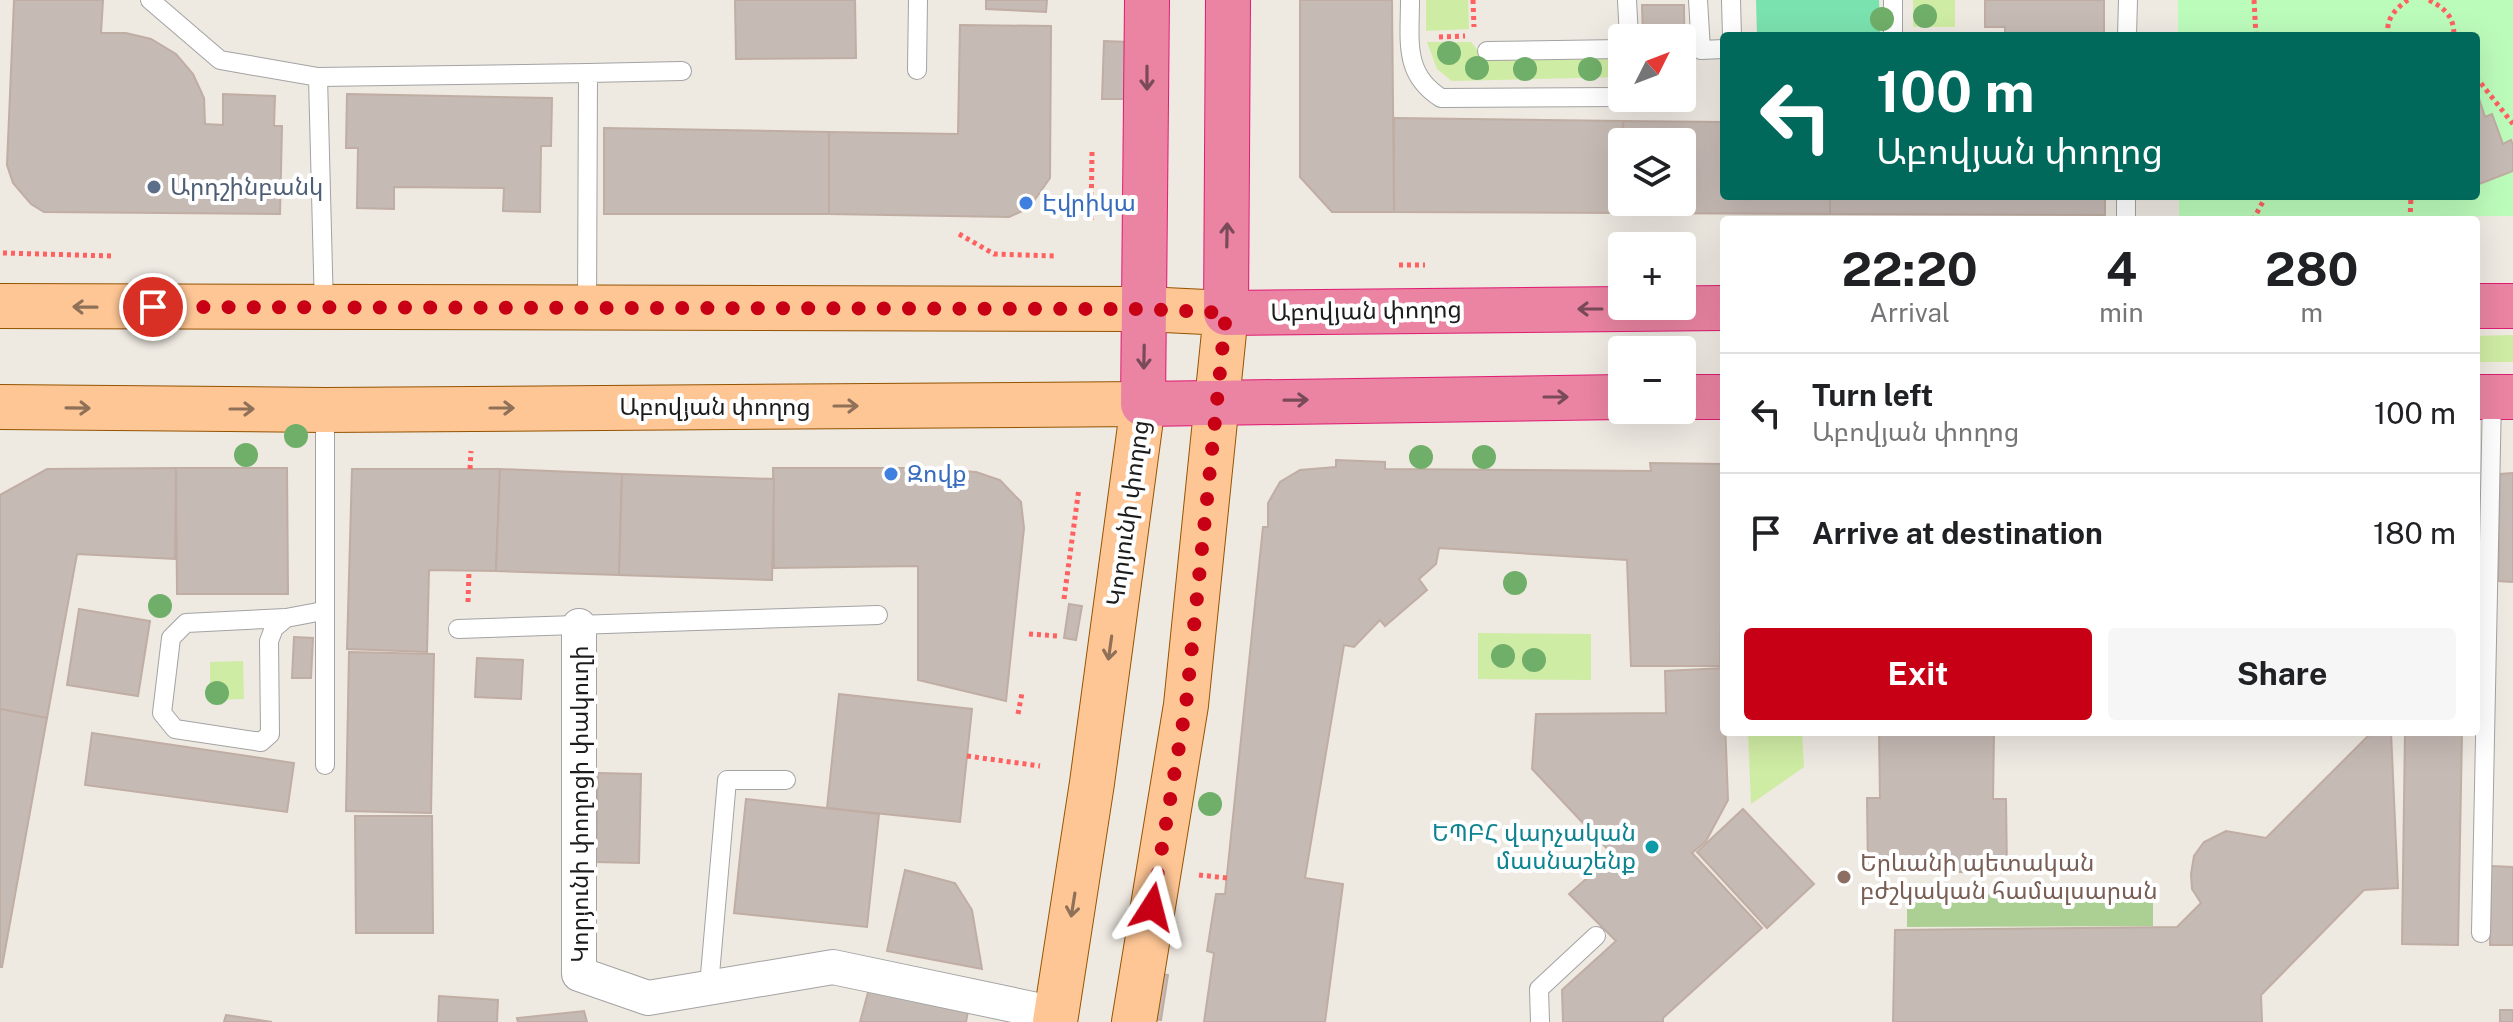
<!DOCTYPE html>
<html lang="en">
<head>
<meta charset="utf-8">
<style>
  body { margin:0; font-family:"Public Sans","Noto Sans Armenian",sans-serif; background:#f6f6f6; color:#202124; height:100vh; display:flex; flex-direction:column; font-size:30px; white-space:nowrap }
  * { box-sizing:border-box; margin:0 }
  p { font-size:26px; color:#757577 }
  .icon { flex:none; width:44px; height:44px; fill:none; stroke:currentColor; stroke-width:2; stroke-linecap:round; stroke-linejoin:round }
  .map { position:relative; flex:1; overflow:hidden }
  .sheet { position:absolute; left:1720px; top:216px; width:760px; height:520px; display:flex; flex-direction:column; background:#fff; border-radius:8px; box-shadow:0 8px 32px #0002 }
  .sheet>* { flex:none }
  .banner { position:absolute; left:1720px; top:32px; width:760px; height:168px; border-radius:8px; box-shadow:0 8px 32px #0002; background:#00695c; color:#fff; overflow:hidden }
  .needle { width:52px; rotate:48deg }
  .tools { position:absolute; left:1608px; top:24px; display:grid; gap:16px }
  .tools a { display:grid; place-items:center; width:88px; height:88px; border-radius:8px; background:#fff; box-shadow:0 8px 32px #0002; font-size:40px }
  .pin { position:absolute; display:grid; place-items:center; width:68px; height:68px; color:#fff; margin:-34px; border:4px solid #fff; border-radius:50%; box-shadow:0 2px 8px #0007 }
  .me { position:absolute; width:88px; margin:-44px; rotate:9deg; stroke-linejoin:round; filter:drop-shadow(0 0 6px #0008) }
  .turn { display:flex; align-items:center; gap:28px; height:168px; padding:0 24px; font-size:36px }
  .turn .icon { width:104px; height:104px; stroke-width:2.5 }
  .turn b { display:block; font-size:56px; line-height:68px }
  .eta { display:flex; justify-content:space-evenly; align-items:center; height:136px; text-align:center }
  .eta b { font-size:48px; font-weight:700; line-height:56px }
  .button { display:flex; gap:16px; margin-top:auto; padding:16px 24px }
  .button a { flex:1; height:92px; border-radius:8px; background:#c80015; color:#fff; font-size:32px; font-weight:700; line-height:92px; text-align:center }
  .button a+a { background:#f6f6f6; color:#202124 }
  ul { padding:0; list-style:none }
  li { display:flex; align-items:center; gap:24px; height:120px; padding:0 24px; border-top:2px solid #e0e0e0 }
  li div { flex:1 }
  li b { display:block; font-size:30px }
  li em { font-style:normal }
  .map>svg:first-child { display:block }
  .grass { fill:#cfeca4 }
  .forest { fill:#acd093 }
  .park { fill:#bcfcbb }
  .pitch { fill:#7ae2af }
  .building { fill:#c6bab4; stroke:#c0ada3; stroke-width:2 }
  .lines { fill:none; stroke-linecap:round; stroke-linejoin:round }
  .lane-casing { stroke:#a3a3a3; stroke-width:20 }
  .street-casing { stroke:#a3a3a3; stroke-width:36 }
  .primary-casing { stroke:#945400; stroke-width:46 }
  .highway-casing { stroke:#e01b73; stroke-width:46 }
  .path { stroke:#ff6161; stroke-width:5; stroke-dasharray:4 4; stroke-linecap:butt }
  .lane { stroke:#fff; stroke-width:18 }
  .street { stroke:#fff; stroke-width:34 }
  .primary { stroke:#ffc695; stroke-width:44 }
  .highway { stroke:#ea84a2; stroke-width:44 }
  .tree { fill:#70af69 }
  .oneway { stroke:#794b58 }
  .oneway2 { stroke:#8e7158 }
  .route { stroke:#c80015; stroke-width:14; stroke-dasharray:0 25.2 }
  .service-dot { fill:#5c6f8a; stroke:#fff; stroke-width:3 }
  .shop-dot { fill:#3f7fe0; stroke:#fff; stroke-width:3 }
  .culture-dot { fill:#0f9aa8; stroke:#fff; stroke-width:3 }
  .education-dot { fill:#8d6e63; stroke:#fff; stroke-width:3 }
  .labels { text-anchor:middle; stroke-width:8; stroke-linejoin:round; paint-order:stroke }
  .service-label { font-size:24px; fill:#4e5e75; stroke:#fff; text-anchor:start }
  .shop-label { font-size:24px; fill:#366cbe; stroke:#fff; text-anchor:start }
  .street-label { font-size:24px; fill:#1c1c1c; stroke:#fff }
  .culture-label { font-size:24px; fill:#0d838f; stroke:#fff; text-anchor:end }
  .education-label { font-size:24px; fill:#785e54; stroke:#fff; text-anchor:start }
</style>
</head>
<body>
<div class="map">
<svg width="2513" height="1022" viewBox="0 0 2513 1022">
  <rect width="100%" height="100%" fill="#eee9e1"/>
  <!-- grass -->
  <g class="grass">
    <polygon points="1426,0 1468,0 1469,29 1426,31"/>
    <rect x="1913" y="0" width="42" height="27"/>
    <polygon points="1427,42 1471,42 1483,57 1622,54 1622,77 1452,81 1437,69"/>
    <polygon points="2513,335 2513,362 2476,362 2476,336"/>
    <polygon points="1478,633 1591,634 1591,680 1478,679"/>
    <polygon points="243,661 244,699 210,700 210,662"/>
    <polygon points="1748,732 1802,732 1804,767 1751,804"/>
  </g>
  <!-- forest -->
  <polygon class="forest" points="2153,893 2153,926 1907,927 1907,895"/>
  <!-- park -->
  <polygon class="park" points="2178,0 2513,0 2513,216 2179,217 2179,196 2476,196 2476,36 2178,36"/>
  <!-- pitch -->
  <polygon class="pitch" points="1756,0 1879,0 1880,32 1757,35"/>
  <!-- building -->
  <g class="building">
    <polygon points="14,0 103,0 101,33 126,33 151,39 176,54 193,74 204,98 205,124 223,125 223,94 275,96 274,126 282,126 280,214 44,212 31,204 13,183 7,165"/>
    <polygon points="735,0 855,0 856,58 736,59"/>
    <polygon points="986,0 1047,0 1046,12 986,9"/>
    <polygon points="1300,0 1392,0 1394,212 1332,212 1300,177"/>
    <polygon points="1985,0 2104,0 2104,36 2005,36 2005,27 1985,27"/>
    <polygon points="1642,5 1684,5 1685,97 1682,98 1682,38 1643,38"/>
    <polygon points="960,25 1051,26 1050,178 1029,208 1009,217 829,214 829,132 958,134"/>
    <polygon points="1104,41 1129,42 1128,99 1102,99"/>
    <polygon points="2476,89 2485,117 2492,114 2503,144 2511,140 2513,145 2513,171 2479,184"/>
    <polygon points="347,94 552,98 551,146 541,146 540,212 503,211 504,188 394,187 394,209 357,208 358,148 346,148"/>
    <polygon points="1394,118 1623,121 1624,213 1394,212"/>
    <polygon points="1623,121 1724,122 1724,196 1830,196 1830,214 1624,213 1624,202 1682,202 1682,142 1624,142"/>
    <polygon points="604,128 829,132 829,214 604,214"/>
    <polygon points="1830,196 2105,196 2105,215 1830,214"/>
    <polygon points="1336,460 1385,462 1385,469 1651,471 1650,463 1724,464 1720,666 1631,666 1627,560 1439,548 1436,564 1419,579 1427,590 1385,626 1380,620 1354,647 1344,645 1305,878 1343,884 1325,1022 1204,1022 1214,953 1207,951 1216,894 1225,894 1263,527 1268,527 1268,503 1280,482 1300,470 1336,467"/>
    <polygon points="176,468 175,559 77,554 47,718 0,709 0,495 47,469"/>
    <polygon points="176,468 287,468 288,594 177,594"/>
    <polygon points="773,468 916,468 976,472 1000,480 1021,502 1024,528 1006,701 918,680 918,566 774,568"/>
    <polygon points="352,469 500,469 496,571 429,570 427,652 347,649"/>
    <polygon points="500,469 622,474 619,575 496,571"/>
    <polygon points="2513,473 2513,582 2498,581 2500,474"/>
    <polygon points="622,474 774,479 772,580 619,575"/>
    <polygon points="1069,604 1082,606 1076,640 1064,638"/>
    <polygon points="79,609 150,621 138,696 67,685"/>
    <polygon points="294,637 313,638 311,678 292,678"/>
    <polygon points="349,652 434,654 431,813 346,811"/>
    <polygon points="477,658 523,660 521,699 475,697"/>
    <polygon points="1723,668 1728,800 1706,841 1692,853 1762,928 1663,1018 1663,1022 1563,1022 1562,990 1616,941 1569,894 1613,855 1532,769 1536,714 1666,713 1665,671"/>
    <polygon points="839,694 972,709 960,822 827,808"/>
    <polygon points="0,709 47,718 2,967 0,967"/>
    <polygon points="1879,732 1994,732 1993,799 2006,799 2007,873 1868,870 1867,798 1880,798"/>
    <polygon points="2372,732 2391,732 2398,888 2364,890 2261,995 2262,1022 1893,1022 1895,930 2177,927 2201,903 2192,889 2191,874 2194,856 2204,842 2226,831 2266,838"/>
    <polygon points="2405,732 2462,732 2458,945 2402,944"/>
    <polygon points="92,733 294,763 287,812 85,785"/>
    <polygon points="598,773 641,774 639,863 596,862"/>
    <polygon points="746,799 879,814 867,927 734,913"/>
    <polygon points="1743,809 1814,884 1767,928 1697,852"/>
    <polygon points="355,816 432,816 433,933 356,933"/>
    <polygon points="2491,866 2513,867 2513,945 2490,945"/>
    <polygon points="905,870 955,883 972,910 982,969 887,951"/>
    <polygon points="1151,972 1168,975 1161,1020 1144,1017"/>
    <polygon points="870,985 968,1011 966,1022 860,1022"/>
    <polygon points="439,996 498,1000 497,1022 438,1022"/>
    <rect x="2500" y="1010" width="13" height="12"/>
    <polygon points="584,1011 587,1022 518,1022 517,1018"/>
    <polygon points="226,1015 272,1022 224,1022"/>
  </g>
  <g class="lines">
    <!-- lane casing -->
    <g class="lane-casing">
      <g id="lane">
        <polyline points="150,0 220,60 318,77 324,309"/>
        <path d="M1410 0C1410 41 1403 74 1441 98L1622 97"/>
        <polyline points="1627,0 1629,38"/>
        <polyline points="1698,0 1701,50 1724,49"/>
        <polyline points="1731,0 1732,36"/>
        <polyline points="1893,0 1893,36"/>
        <polyline points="2127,36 2128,0"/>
        <polyline points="1487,51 1622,49"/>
        <polyline points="917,70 918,0"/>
        <polyline points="318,77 588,73"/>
        <polyline points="2126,220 2126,196"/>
        <polyline points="587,309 588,73 682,71"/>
        <polyline points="286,618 274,628 269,641 270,734 261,742 175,729 162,713 171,638 186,623 286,618 323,611"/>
        <polyline points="458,629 878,615"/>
        <polyline points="325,765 325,410"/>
        <polyline points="2481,933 2492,397"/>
        <polyline points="709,986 727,780 786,780"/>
        <polyline points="1540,1022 1539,989 1596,936"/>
      </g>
    </g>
    <!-- street casing -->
    <g class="street-casing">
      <polyline id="street" points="579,626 579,974 648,998 833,967 1056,1014"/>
    </g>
    <!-- primary casing -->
    <g class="primary-casing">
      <g id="primary">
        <polyline points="0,306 1144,309 1226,313 1186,705 1134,1022"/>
        <polyline points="0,407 325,410 1143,404 1092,783 1055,1022"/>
      </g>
    </g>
    <!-- highway casing -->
    <g class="highway-casing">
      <g id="highway">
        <polyline points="1147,0 1143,404 1622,397"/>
        <polyline points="1228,0 1226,313 1724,308"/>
        <polyline points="2476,306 2513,306"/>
        <polyline points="1682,397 1724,397"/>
        <polyline points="2476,397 2513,397"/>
      </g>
    </g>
    <!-- path -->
    <g class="path">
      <polyline points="1473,0 1474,27"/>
      <polyline points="2254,0 2256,36"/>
      <path d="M2429 0C2446 9 2454 17 2454 36"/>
      <path d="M2389 36C2384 20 2396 8 2408 0"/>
      <polyline points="1439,37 1465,36"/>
      <polyline points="2476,77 2513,124"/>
      <polyline points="1091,220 1092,152"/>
      <polyline points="2253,220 2266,196"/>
      <polyline points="2410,220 2411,196"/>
      <polyline points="959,234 994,254 1054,256"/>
      <polyline points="3,253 114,256"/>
      <polyline points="1399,265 1425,265"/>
      <polyline points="470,469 471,451"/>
      <polyline points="1064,599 1079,488"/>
      <polyline points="468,602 469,571"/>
      <polyline points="1029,634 1058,636"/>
      <polyline points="1018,714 1022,693"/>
      <polyline points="967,756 1040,766"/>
      <polyline points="1199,875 1227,878"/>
    </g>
    <!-- lane -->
    <use href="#lane" class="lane"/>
    <!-- street -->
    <use href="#street" class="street"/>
    <!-- primary -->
    <use href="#primary" class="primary"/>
    <!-- highway -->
    <use href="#highway" class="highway"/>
  </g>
  <!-- trees -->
  <g class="tree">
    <circle cx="1925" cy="16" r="12"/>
    <circle cx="1882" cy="19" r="12"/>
    <circle cx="1449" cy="53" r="12"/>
    <circle cx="1477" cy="68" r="12"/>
    <circle cx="1525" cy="69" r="12"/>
    <circle cx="1590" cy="69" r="12"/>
    <circle cx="296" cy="436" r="12"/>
    <circle cx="246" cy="455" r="12"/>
    <circle cx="1421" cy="457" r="12"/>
    <circle cx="1484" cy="457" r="12"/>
    <circle cx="1515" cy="583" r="12"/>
    <circle cx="160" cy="606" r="12"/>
    <circle cx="1503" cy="656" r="12"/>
    <circle cx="1534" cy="660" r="12"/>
    <circle cx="217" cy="693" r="12"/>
    <circle cx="1210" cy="804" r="12"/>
  </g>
  <!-- one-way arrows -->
  <defs><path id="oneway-shaft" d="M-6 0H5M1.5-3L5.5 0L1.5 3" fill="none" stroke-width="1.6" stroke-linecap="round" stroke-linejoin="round" transform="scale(2)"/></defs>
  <g class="oneway">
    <use href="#oneway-shaft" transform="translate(1147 78) rotate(90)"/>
    <use href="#oneway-shaft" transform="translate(1227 235) rotate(-89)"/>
    <use href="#oneway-shaft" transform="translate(1590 309) rotate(180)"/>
    <use href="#oneway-shaft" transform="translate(1144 357) rotate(91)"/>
    <use href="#oneway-shaft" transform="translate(1556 397)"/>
    <use href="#oneway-shaft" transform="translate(1296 400) rotate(-1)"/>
  </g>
  <g class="oneway2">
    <use href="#oneway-shaft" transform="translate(85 307) rotate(-179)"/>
    <use href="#oneway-shaft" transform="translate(846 406)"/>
    <use href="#oneway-shaft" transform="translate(78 408) rotate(1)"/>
    <use href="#oneway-shaft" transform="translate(502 408)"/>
    <use href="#oneway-shaft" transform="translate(242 409)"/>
    <use href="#oneway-shaft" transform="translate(1110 648) rotate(98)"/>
    <use href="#oneway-shaft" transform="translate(1073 905) rotate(99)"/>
  </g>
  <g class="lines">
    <!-- route -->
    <polyline class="route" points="153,307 1144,309 1226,313 1186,705 1152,907"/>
  </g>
  <!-- markers -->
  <circle class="service-dot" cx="154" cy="187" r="8"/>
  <g class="shop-dot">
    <circle cx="1026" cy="203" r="8"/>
    <circle cx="891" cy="474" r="8"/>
  </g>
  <circle class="culture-dot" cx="1652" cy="847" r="8"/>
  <circle class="education-dot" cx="1844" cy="877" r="8"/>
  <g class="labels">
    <!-- service labels -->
    <g class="service-label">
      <text x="170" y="195">Արդշինբանկ</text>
    </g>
    <!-- shop labels -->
    <g class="shop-label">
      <text x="1042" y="211">Էվրիկա</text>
      <text x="907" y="482">Զովք</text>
    </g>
    <!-- street labels -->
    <g class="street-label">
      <text transform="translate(1366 311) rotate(-1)" y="8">Աբովյան փողոց</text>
      <text x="715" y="415">Աբովյան փողոց</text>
      <text transform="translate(1128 513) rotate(-82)" y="8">Կորյունի փողոց</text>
      <text transform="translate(580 804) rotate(-90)" y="8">Կորյունի փողոցի փակուղի</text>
    </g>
    <!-- culture labels -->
    <g class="culture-label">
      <text x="1636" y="841">ԵՊԲՀ վարչական<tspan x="1636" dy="28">մասնաշենք</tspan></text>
    </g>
    <!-- education labels -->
    <g class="education-label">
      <text x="1860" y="871">Երևանի պետական<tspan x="1860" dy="28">բժշկական համալսարան</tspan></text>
    </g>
  </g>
</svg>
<div class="tools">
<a><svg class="needle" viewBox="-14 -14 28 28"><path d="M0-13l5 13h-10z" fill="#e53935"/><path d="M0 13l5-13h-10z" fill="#757577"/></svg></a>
<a><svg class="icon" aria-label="layers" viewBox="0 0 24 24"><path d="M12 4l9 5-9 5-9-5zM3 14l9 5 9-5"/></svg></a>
<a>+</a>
<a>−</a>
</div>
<div class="pin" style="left:153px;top:307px;background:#d93025"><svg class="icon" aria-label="arrive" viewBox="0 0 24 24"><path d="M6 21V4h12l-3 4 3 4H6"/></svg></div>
<svg class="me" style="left:1152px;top:907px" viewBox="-20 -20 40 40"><path d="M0-17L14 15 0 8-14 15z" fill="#c80015" stroke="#fff" stroke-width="4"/></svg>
<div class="banner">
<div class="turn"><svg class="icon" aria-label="left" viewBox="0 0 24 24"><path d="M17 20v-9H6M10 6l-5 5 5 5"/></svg><div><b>100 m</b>Աբովյան փողոց</div></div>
</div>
<section class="sheet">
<div class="eta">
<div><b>22:20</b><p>Arrival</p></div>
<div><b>4</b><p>min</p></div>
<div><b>280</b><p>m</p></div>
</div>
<ul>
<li><svg class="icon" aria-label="left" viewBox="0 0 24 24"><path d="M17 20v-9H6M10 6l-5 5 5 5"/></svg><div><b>Turn left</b><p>Աբովյան փողոց</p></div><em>100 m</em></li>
<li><svg class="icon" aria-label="arrive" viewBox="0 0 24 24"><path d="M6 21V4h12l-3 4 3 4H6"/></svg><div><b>Arrive at destination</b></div><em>180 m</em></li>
</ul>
<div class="button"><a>Exit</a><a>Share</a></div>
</section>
</div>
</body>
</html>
